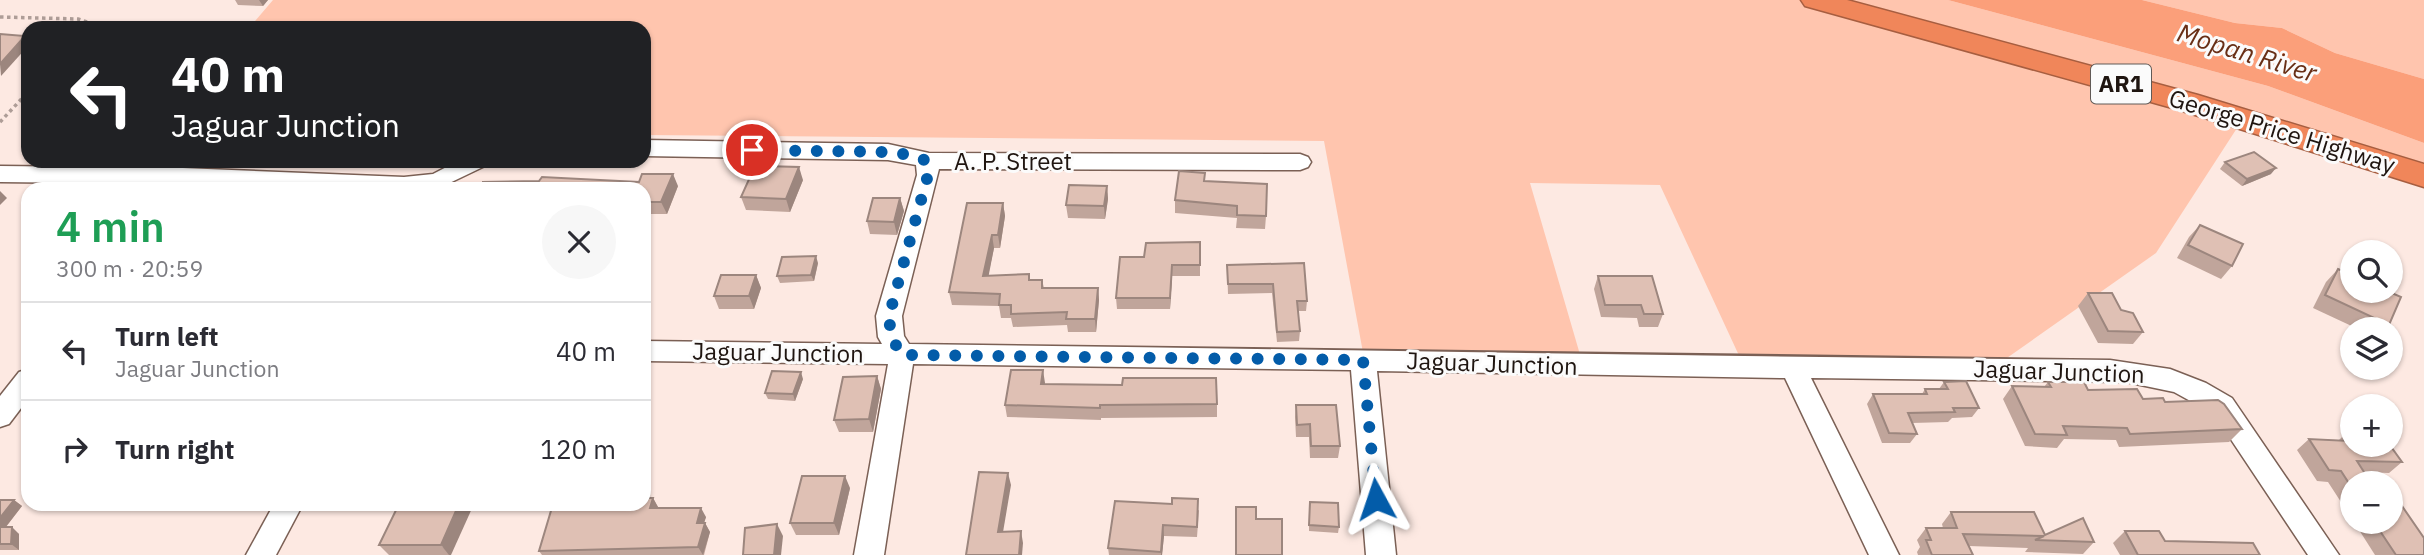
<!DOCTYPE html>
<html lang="en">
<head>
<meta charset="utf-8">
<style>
  body { margin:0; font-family:"IBM Plex Sans",sans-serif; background:#f7f7f7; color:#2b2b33; height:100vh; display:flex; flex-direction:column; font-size:26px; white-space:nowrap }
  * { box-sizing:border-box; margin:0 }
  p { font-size:23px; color:#7c7c81 }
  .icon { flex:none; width:38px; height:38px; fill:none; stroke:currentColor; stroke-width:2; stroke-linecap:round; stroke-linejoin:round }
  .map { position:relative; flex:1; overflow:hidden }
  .sheet { position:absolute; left:21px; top:182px; width:630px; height:329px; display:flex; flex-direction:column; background:#fff; border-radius:21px; box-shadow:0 2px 5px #0004 }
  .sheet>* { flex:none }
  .hud { position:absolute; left:21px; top:21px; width:630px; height:147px; border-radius:21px; box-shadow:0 2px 5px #0004; background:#202124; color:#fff; overflow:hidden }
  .fabs { position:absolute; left:2340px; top:240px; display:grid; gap:14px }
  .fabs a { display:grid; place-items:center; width:63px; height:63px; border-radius:50%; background:#fff; box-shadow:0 2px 5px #0004; font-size:35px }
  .pin { position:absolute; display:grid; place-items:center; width:60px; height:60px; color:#fff; margin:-30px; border:4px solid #fff; border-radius:50%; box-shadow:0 2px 7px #0007 }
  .me { position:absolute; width:77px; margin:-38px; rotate:355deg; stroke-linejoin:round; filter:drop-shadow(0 0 5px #0008) }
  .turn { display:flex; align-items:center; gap:24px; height:147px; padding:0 35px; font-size:32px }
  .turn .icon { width:91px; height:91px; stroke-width:2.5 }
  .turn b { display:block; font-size:49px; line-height:60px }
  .round { display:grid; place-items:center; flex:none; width:74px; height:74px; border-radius:37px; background:#f7f7f7 }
  .head { display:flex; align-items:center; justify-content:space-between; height:119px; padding:0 35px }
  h1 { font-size:42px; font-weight:600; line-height:52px; color:#1e9e55 }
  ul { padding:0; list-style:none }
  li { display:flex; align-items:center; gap:21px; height:98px; padding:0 35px; border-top:2px solid #e1e1e2 }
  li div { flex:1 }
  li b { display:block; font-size:26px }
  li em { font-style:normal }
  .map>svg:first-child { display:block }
  .green { fill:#ffc5ae }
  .water { fill:#fb9f7a }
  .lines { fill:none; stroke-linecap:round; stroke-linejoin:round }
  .minor-casing { stroke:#7b6055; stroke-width:3 }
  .highway-casing { stroke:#a75e40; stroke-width:3 }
  .path { stroke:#ae9d97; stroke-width:3.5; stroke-dasharray:3.5 3.5; stroke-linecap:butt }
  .minor { fill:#fff; fill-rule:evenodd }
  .highway { fill:#f0865a; fill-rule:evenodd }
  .wall { fill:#c0a59b }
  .shaded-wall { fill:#9c867e }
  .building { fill:#dfc0b4; stroke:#9c867e; stroke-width:2 }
  .route { stroke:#035ca9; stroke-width:12; stroke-dasharray:0 21.6 }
  .labels { text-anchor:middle; stroke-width:6; stroke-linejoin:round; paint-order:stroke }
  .shield { fill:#fbfbfb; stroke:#615a56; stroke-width:2 }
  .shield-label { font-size:23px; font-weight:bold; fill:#1f1510 }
  .street-label { font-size:24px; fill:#1f1510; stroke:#fbfbfb }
  .water-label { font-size:26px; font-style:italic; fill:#692f16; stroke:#fbfbfb }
</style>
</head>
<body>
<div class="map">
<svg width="2424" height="555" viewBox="0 0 2424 555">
  <rect width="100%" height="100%" fill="#fde9e2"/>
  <!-- green -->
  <g class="green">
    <polygon points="273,0 1948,0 2268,86 2424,143 2424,182 2239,125 2156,253 2004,360 1742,362 1660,185 1530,183 1581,358 1364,358 1324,141 644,135 644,28 249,28"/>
    <polygon points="2142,0 2424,0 2424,79 2335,53 2282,28 2235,23"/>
    <polygon points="135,161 365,161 363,165 133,164"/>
  </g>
  <!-- water -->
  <polygon class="water" points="1948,0 2142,0 2235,23 2282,28 2335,53 2424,79 2424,143 2268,86"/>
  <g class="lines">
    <!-- minor casing -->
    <g class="minor-casing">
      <g id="minor">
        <path d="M644 140 888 144 929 153 1300 154 1308 157 1311 162 1308 167 1300 170 939 169 902 316 904 336 909 344C1310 349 1710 357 2110 360L2170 369 2206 383 2232 398 2339 555H2308L2214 414 2174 392 2126 382 1811 378 1899 555H1869L1785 378 1377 371 1396 555H1366L1351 370 913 364 884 555H854L888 364 644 361V341L882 344 878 337 876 316 917 175 916 165 888 160 644 156Z"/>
        <polygon points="458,161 488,161 485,166 437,189 307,189 183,184 0,182 0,166 183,168 404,177 433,174"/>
        <polygon points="28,369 28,399 9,424 0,427 0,396 19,372"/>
        <polygon points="274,504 303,504 276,555 246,555"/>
      </g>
    </g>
    <!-- highway casing -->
    <g class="highway-casing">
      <polygon id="highway" points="1801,0 1847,0 2198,95 2424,164 2424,187 2176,109 1805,6"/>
    </g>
    <!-- path -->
    <g class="path">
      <polyline points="0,17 78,19 87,22 85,28"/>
      <polyline points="0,122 28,92"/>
    </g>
    <!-- minor -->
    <use href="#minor" class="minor"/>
    <!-- highway -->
    <use href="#highway" class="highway"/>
  </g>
  <!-- wall -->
  <g class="wall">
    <polygon points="235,0 268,0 263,6 238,5"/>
    <polygon points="2225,162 2271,174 2242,186 2220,169"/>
    <polygon points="803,180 790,212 746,210 741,197"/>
    <polygon points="1205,181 1266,216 1265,229 1236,228 1237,218 1175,213 1175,200"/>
    <polygon points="678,186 667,214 644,214 644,189"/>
    <polygon points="1107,186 1108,199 1105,219 1068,218 1066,205"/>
    <polygon points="900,198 904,211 897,235 870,234 867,221"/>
    <polygon points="1003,203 1005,216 1000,248 994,248 988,276 1030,280 1042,280 1044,288 1098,288 1099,300 1096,332 1068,332 1067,325 1013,327 1011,318 1001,318 999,306 952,305 949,292"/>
    <polygon points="2200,225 2232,266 2221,279 2177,258 2189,237"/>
    <polygon points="1200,242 1200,276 1172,276 1170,309 1117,309 1116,298"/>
    <polygon points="818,263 814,281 780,283 777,276"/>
    <polygon points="1304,263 1307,301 1306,311 1298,311 1300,331 1299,341 1277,342 1272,293 1228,294 1227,265"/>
    <polygon points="2338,269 2389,325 2385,329 2358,329 2313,308 2326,282"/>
    <polygon points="756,275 761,288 754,309 719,309 714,296"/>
    <polygon points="1598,276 1663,314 1658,327 1639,327 1637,318 1601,317 1594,289"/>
    <polygon points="2088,293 2121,310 2143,332 2133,344 2098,343 2078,306"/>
    <polygon points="877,376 881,389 873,432 839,432 834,420"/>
    <polygon points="803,379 795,401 768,399 765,393"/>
    <polygon points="1944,382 1979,408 1972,417 1952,418 1948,422 1912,423 1917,434 1910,443 1882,443 1867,404 1873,394 1922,394 1925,389 1939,389"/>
    <polygon points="2048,382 2088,390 2165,402 2242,429 2229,442 2119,447 2116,440 2064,439 2057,448 2025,446 2003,399 2012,386 2044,387"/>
    <polygon points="1045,384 1217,404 1217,417 1101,418 1101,420 1007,417 1005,405"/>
    <polygon points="1296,405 1340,446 1338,458 1310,458 1309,437 1296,437 1295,417"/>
    <polygon points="2344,435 2402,462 2389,473 2364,472 2352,483 2352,519 2328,482 2317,481 2297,450 2309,439 2339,440"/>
    <polygon points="850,488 839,535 796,535 790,523"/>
    <polygon points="653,498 658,507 706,517 704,523 705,523 710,532 704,555 542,555 539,551"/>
    <polygon points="0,500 14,500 22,506 6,527 19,534 19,550 0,550"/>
    <polygon points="399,504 451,555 389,555 379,545"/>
    <polygon points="1309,508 1339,527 1338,533 1309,531"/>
    <polygon points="1199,510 1197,537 1164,536 1162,555 1109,555 1108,548"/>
    <polygon points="1951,512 2045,535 2094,542 2083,554 2025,552 2028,548 1969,546 1973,555 1918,555 1917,552 1920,547 1917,540 1926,528 1943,528 1942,524"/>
    <polygon points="2354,522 2390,522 2424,555 2375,555"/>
    <polygon points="2125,531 2165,541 2260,555 2120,555 2113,543"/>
  </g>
  <!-- shaded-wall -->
  <g class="shaded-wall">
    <polygon points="259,0 268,0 263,6"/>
    <polygon points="25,36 28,39 28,46 1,76 0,64"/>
    <polygon points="799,167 803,180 790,212 786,199"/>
    <polygon points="2276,168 2271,174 2242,186 2247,179"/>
    <polygon points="673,174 678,186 667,214 661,202"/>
    <polygon points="1107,186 1108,199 1105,219 1104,206"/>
    <polygon points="0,191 7,198 0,205"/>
    <polygon points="900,198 904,211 897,235 894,222"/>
    <polygon points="1003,203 1005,216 1000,248 998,235"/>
    <polygon points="992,235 994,248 986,289 983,276"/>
    <polygon points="816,256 818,263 814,281 811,275"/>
    <polygon points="1172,265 1172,276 1170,309 1170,298"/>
    <polygon points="756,275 761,288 754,309 749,296"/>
    <polygon points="1098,288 1099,300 1096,332 1095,319"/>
    <polygon points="1043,370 1045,383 1043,396 1041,384"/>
    <polygon points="801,372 803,379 795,401 793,394"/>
    <polygon points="877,376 881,389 873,432 869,419"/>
    <polygon points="1008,473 1011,485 1001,544 998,532"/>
    <polygon points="845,476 850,488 839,535 834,523"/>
    <polygon points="653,498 658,507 650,508"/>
    <polygon points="14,500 22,506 1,533 0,532 0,518"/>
    <polygon points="459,504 474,504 451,555 449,555 441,545"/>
    <polygon points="701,508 706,517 701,532 697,523"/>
    <polygon points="705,523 710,532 703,555 698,547"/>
    <polygon points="777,524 783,536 781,555 774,555"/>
    <polygon points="1163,525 1164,536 1162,555 1161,555"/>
    <polygon points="12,527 19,534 19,550 11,544"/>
    <polygon points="1021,531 1023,543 1022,555 1019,555"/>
  </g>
  <!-- building -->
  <g class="building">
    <polygon points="0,34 25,36 0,64"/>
    <polygon points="2254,152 2276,168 2247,179 2225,162"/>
    <polygon points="763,166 799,167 786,199 741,197 750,177 757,178"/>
    <polygon points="1179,171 1205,173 1204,181 1267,184 1266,216 1237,215 1237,206 1175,200"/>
    <polygon points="642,174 673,174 661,202 644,202 644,189 483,189 483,182 539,181 542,177 639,182"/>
    <polygon points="1069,185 1107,186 1104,206 1066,205"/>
    <polygon points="873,198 900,198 894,222 867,221"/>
    <polygon points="967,203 1003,203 998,235 992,235 983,276 1029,274 1029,280 1042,280 1042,288 1098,288 1095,319 1066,319 1067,312 1011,314 1011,305 999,305 1000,294 949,292"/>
    <polygon points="2200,225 2243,244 2232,266 2188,245"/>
    <polygon points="1200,242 1200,265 1172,265 1170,298 1116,298 1120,257 1144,257 1146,243"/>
    <polygon points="816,256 811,275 777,276 782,257"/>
    <polygon points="1304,263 1307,301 1297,301 1300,331 1277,332 1273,284 1228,284 1227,265"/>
    <polygon points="2338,269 2352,275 2352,290 2385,290 2401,297 2389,325 2325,295"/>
    <polygon points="721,275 756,275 749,296 714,296"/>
    <polygon points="1598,276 1652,276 1663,314 1644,314 1641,305 1605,305"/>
    <polygon points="2088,293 2112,293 2121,310 2133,313 2143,332 2108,331"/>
    <polygon points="1011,370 1043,370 1041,384 1122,385 1123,378 1216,378 1217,404 1100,405 1100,408 1005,405"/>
    <polygon points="772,371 801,372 793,394 765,393"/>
    <polygon points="877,376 869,419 834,420 843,377"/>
    <polygon points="1966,381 1979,408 1953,408 1955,412 1908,413 1917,434 1889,433 1873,394 1927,394 1925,389 1948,389 1944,382"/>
    <polygon points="2048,382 2084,382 2088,390 2137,389 2143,399 2163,398 2165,402 2218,400 2224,404 2242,429 2130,434 2127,428 2063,426 2067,435 2035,434 2012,386 2051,387"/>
    <polygon points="1296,405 1336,405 1340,446 1311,446 1310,424 1297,425"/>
    <polygon points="2344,435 2352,435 2352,444 2389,444 2402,462 2357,461 2371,483 2352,483 2352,488 2341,471 2329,470 2309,439 2348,441"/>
    <polygon points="979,472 1008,473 998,532 1021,531 1019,555 966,555"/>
    <polygon points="802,476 845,476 834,523 790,523"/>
    <polygon points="644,498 653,498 650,508 701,508 697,523 705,523 698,547 539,551 553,504 644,504"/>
    <polygon points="1172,498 1198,499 1197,527 1163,525 1161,552 1108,548 1115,501 1172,504"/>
    <polygon points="0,500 14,500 0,518"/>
    <polygon points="1310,502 1338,503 1339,527 1309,525"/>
    <polygon points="399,504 459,504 441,545 379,545"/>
    <polygon points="2390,506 2402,506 2424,538 2424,555 2396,555 2374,522 2390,522"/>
    <polygon points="1236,507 1256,507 1256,519 1282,519 1282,555 1236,555"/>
    <polygon points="1951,512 2034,512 2045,535 2083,518 2094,542 2035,540 2044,536 1963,534 1973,555 1932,555 1926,540 1931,540 1926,528 1957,528"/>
    <polygon points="777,524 774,555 743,555 745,528"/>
    <polygon points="0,527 12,527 11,544 0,544"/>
    <polygon points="2125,531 2159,531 2165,541 2253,543 2260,555 2138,555"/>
  </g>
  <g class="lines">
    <!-- route -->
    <polyline class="route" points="752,150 888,152 910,155 927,161 928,175 889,316 891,337 902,355 1363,360 1376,499"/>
  </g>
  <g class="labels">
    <!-- shield labels -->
    <rect class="shield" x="2091" y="64.5" width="60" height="39" rx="5"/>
    <g class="shield-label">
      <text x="2121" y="92">AR1</text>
    </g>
    <!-- street labels -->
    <g class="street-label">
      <text transform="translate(2282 132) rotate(17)" y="8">George Price Highway</text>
      <text x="1013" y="170">A. P. Street</text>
      <text transform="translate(778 353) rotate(1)" y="8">Jaguar Junction</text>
      <text transform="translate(1492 364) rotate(2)" y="8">Jaguar Junction</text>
      <text transform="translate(2059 372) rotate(2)" y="8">Jaguar Junction</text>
    </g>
    <!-- water labels -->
    <g class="water-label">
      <text transform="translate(2247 53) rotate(17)" y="9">Mopan River</text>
    </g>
  </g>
</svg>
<div class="fabs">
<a><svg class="icon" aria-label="search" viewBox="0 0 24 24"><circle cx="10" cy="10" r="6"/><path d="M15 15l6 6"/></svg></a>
<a><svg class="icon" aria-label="layers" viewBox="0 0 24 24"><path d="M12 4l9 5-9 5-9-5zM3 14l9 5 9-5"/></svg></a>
<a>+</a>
<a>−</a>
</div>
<div class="pin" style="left:752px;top:150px;background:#d93025"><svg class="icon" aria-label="arrive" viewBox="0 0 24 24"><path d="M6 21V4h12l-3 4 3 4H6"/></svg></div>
<svg class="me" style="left:1376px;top:499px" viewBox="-20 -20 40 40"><path d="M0-17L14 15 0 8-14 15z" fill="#035ca9" stroke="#fff" stroke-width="4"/></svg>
<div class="hud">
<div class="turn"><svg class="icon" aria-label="left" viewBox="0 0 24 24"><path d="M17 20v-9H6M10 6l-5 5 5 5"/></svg><div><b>40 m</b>Jaguar Junction</div></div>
</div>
<section class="sheet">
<div class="head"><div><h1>4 min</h1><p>300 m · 20:59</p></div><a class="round"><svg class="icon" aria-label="close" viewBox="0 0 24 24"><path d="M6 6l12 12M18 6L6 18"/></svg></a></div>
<ul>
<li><svg class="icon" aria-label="left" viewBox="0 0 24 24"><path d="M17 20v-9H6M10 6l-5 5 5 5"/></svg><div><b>Turn left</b><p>Jaguar Junction</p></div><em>40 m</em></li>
<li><svg class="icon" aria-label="right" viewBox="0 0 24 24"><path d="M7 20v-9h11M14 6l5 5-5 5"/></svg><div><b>Turn right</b></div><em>120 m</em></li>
</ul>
</section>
</div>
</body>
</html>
